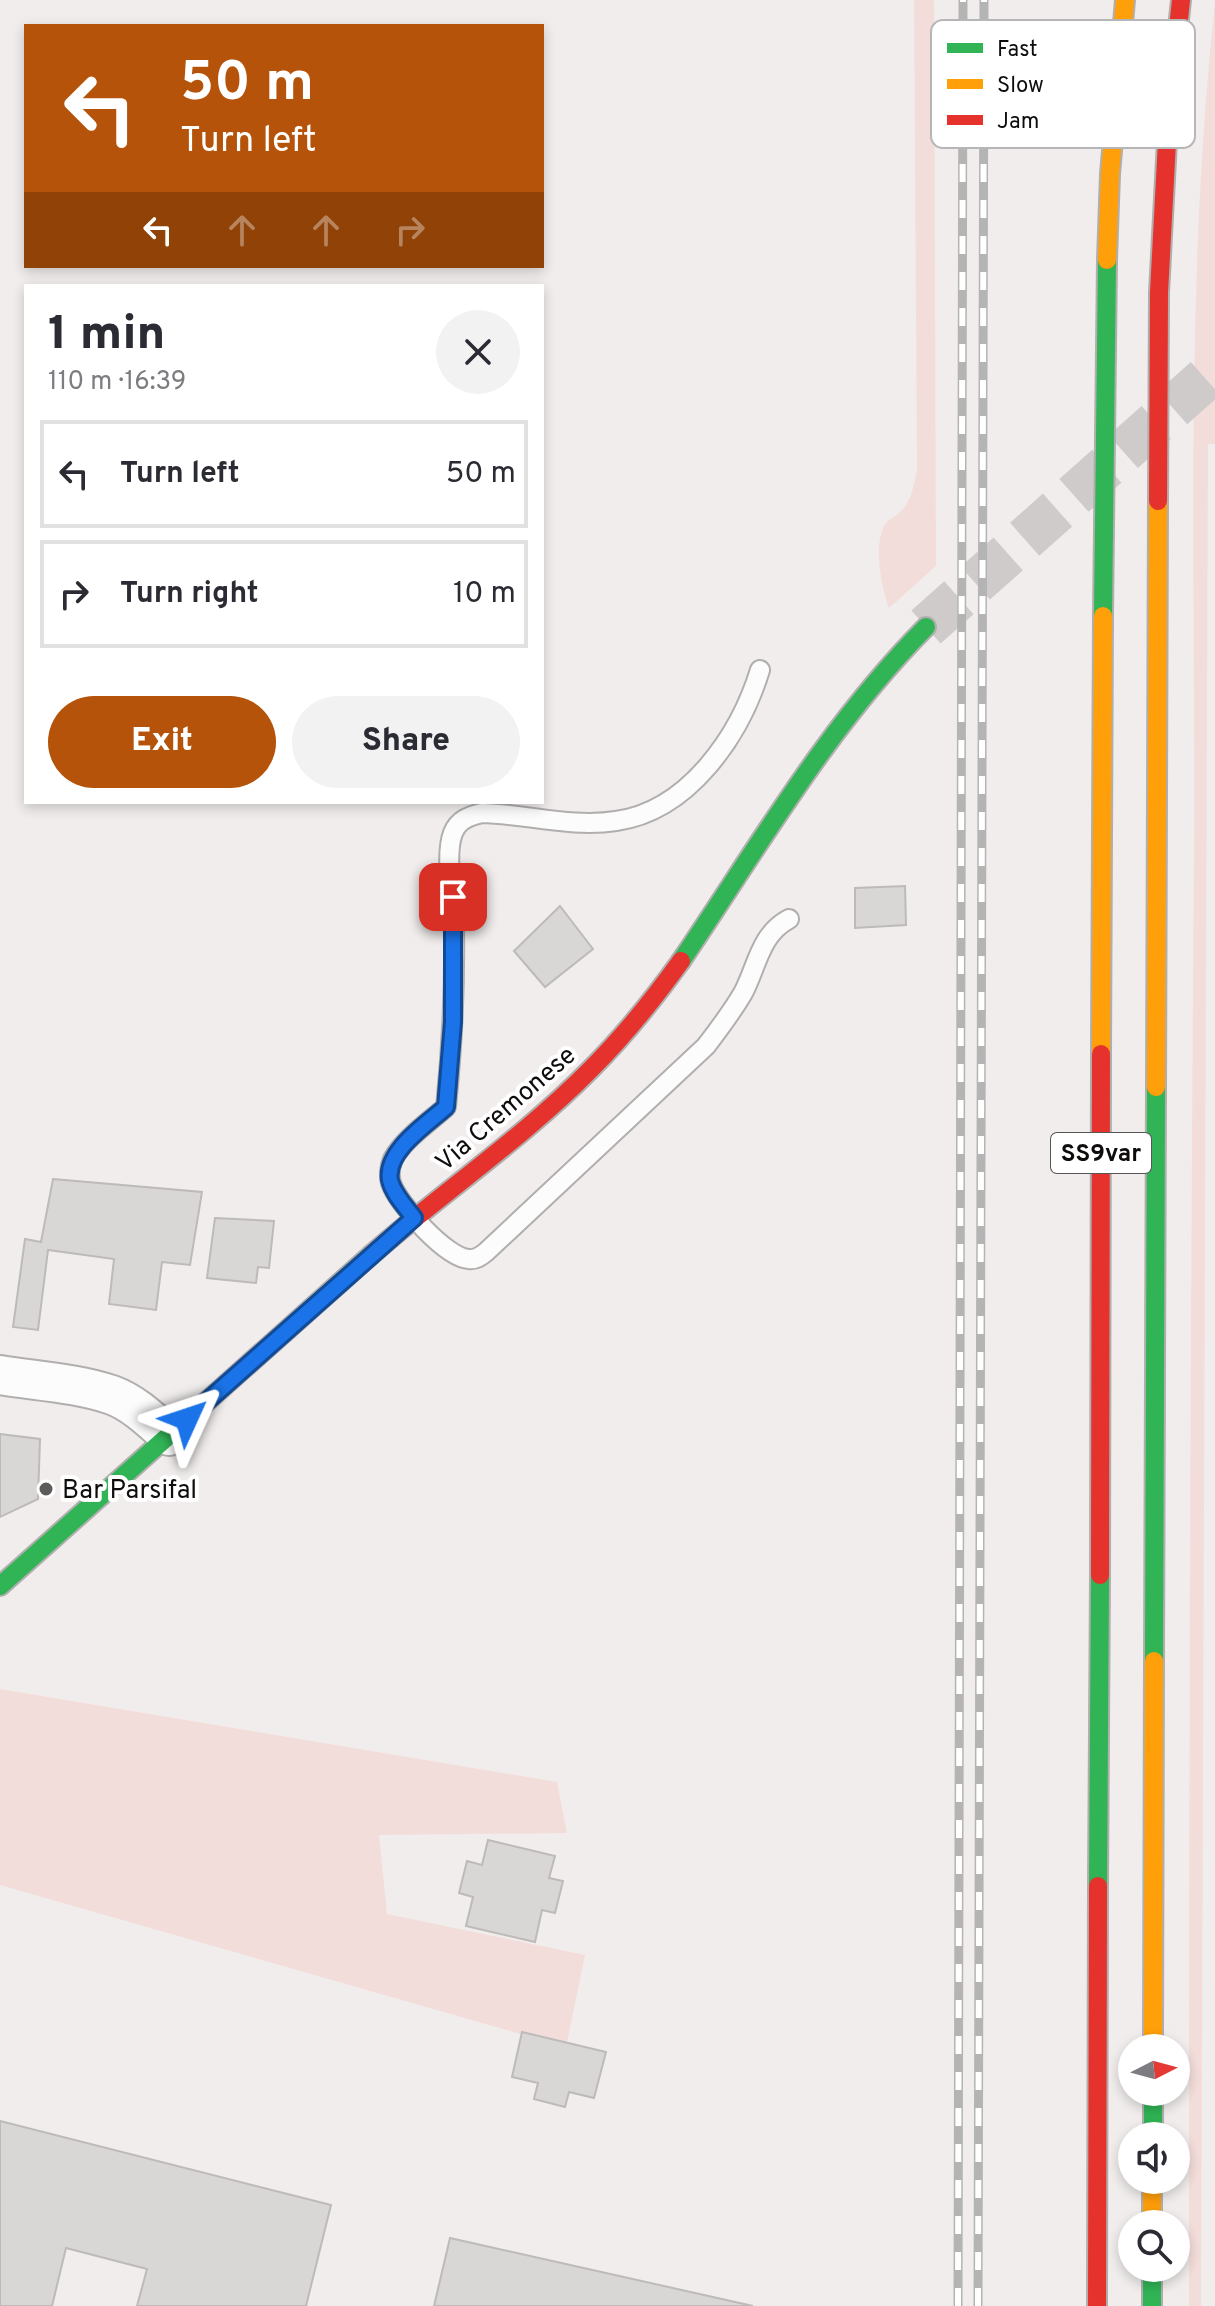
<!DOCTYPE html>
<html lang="en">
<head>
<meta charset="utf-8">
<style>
  body { margin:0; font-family:Overpass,sans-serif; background:#f2f2f3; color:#2b2b33; height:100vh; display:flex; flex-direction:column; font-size:30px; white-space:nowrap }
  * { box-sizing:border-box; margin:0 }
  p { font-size:26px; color:#7c7c81 }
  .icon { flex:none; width:44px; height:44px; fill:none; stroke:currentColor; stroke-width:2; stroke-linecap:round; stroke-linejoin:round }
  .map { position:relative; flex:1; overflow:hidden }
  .side { position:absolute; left:24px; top:284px; width:520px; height:520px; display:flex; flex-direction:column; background:#fff; border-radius:0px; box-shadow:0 4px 12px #0003 }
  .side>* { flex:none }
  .banner { position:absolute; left:24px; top:24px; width:520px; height:244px; border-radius:0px; box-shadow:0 4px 12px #0003; background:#b45309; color:#fff; overflow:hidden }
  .needle { width:52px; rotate:84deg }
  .fabs { position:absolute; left:1118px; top:2034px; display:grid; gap:16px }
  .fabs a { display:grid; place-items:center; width:72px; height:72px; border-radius:50%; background:#fff; box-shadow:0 4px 12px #0003; font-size:40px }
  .pin { position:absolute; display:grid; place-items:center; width:68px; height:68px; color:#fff; margin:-34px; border-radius:16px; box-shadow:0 4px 12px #0006 }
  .me { position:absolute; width:88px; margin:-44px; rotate:48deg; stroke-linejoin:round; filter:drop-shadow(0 0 6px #0008) }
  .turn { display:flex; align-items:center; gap:28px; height:168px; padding:0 24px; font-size:36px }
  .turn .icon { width:104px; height:104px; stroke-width:2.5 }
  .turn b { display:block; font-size:56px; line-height:68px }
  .lanes { display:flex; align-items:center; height:76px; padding:0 24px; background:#0003; justify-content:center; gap:40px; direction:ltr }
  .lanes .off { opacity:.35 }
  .round { display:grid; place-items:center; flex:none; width:84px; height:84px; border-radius:42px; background:#f2f2f3 }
  .head { display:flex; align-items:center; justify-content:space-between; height:136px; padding:0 24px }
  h1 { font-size:48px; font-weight:800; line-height:60px }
  .primary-button { display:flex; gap:16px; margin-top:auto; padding:16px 24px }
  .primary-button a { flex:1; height:92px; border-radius:48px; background:#b45309; color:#fff; font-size:32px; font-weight:800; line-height:92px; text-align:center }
  .primary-button a+a { background:#f2f2f3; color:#2b2b33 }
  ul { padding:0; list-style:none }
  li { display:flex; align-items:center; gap:24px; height:108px; margin:0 16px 12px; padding:0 8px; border:4px solid #e1e1e2; border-radius:0px }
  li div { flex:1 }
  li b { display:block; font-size:30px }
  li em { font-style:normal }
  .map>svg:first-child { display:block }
  .green { fill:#f3ddda }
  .building { fill:#d9d6d6; stroke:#bdbab9; stroke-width:2 }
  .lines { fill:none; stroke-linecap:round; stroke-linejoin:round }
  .secondary-tunnel { stroke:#cfcbcb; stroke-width:44; stroke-dasharray:44 22; stroke-linecap:butt }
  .lane-casing { stroke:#b1aeae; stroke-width:22 }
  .street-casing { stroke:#b1aeae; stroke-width:42 }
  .fast-casing { stroke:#b1aeae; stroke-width:22 }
  .slow-casing { stroke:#b1aeae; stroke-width:22 }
  .jam-casing { stroke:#b1aeae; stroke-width:22 }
  .lane { stroke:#fdfcfc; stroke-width:18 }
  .street { stroke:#fdfcfc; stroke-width:38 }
  .fast { stroke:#30b455; stroke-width:18 }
  .slow { stroke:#ff9f0a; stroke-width:18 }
  .jam { stroke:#e5322d; stroke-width:18 }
  .rail-casing { stroke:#b5b4b4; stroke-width:9 }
  .rail { stroke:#fff; stroke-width:6; stroke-dasharray:18; stroke-linecap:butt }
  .route-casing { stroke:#114b97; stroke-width:20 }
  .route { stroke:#1a73e8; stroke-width:14 }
  .poi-dot { fill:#5e5b5b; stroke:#fff; stroke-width:3 }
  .labels { text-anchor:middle; stroke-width:8; stroke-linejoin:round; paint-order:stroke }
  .shield { fill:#fff; stroke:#575655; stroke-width:2 }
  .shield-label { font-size:24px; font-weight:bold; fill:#0f0d0c }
  .street-label { font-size:26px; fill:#0f0d0c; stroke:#fff }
  .poi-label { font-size:26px; fill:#0f0d0c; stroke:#fff; text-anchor:start }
  .key { fill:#fff; stroke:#b7b6b6; stroke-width:2 }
  .key-label { font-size:22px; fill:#0f0d0c }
</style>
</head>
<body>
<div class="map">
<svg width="1215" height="2306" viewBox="0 0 1215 2306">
  <rect width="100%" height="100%" fill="#f1eded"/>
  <!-- green -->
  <g class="green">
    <path d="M914 0H934L936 566 889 608C881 588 872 540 887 522 891 518 898 515 902 510 912 499 914 484 917 469Z"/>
    <path d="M1215 3V444H1208L1201 2306H1189C1189 1824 1190 1341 1194 859 1196 573 1184 287 1215 3Z"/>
    <polygon points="0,1689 557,1782 567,1833 379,1835 387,1914 585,1955 566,2047 0,1885"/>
  </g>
  <!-- building -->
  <g class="building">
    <polygon points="905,886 906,925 855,928 855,888"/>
    <polygon points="560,906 593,949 545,987 514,951"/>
    <polygon points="53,1179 202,1192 190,1265 162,1262 156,1310 109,1304 114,1259 48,1250 38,1330 13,1327 25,1239 41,1242"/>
    <polygon points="215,1218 274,1221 269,1268 258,1267 256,1283 207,1278"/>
    <polygon points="0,1434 40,1439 38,1499 0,1517"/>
    <polygon points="488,1840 555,1856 549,1878 563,1881 555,1913 542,1910 535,1942 466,1926 473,1897 459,1893 467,1861 482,1865"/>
    <polygon points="522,2032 606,2052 594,2098 569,2092 565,2107 534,2099 538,2083 512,2077"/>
    <polygon points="0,2121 331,2205 306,2306 137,2306 147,2269 66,2248 52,2306 0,2306"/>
    <polygon points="450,2238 753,2306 434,2306"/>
  </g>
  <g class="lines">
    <!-- secondary-tunnel -->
    <polyline class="secondary-tunnel" points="926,627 1215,370"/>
    <!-- lane casing -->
    <g class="lane-casing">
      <path id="lane" d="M760 670C740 735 689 811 616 821 572 828 526 814 482 813 469 816 458 820 453 833 444 856 454 901 454 927 455 987 452 1047 446 1107 429 1122 404 1139 393 1159 390 1166 389 1176 391 1183 398 1204 446 1258 469 1259 476 1260 481 1256 486 1252L706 1046C719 1029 732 1012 743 993 757 967 760 934 789 919"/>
    </g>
    <!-- street casing -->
    <g class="street-casing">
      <path id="street" d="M0 1375C37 1381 77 1383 112 1395 134 1403 152 1421 169 1436"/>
    </g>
    <!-- fast casing -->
    <g class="fast-casing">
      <g id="fast">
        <polyline points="1103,616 1107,260"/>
        <path d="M681 961C759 846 827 727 926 627"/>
        <polyline points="0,1586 371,1255"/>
        <polyline points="1154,1661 1156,1087"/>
        <polyline points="1098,1886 1100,1575"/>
        <polyline points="1153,2092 1153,2136"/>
        <polyline points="1152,2268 1152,2306"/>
      </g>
    </g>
    <!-- slow casing -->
    <g class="slow-casing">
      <g id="slow">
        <polyline points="1107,260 1110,174 1125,0"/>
        <polyline points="1101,1054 1103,616"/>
        <polyline points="1156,1087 1158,501"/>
        <polyline points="1153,2048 1154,1661"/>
        <polyline points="1152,2180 1152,2224"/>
      </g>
    </g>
    <!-- jam casing -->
    <g class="jam-casing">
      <g id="jam">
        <polyline points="1158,501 1159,293 1168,122 1181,0"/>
        <path d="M371 1255C443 1192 523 1138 591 1069 624 1036 653 1000 681 961"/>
        <polyline points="1100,1575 1101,1054"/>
        <polyline points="1097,2306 1098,1886"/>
      </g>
    </g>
    <!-- lane -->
    <use href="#lane" class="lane"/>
    <!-- street -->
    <use href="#street" class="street"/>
    <!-- fast -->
    <use href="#fast" class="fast"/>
    <!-- slow -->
    <use href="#slow" class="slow"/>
    <!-- jam -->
    <use href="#jam" class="jam"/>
    <!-- rail casing -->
    <g class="rail-casing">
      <g id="rail">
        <polyline points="958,2306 963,0"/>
        <polyline points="978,2306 984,0"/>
      </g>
    </g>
    <!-- rail -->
    <use href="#rail" class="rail"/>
  </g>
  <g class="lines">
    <!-- route casing -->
    <g class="route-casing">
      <path id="route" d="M187 1419 414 1218C406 1207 393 1194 390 1180 385 1151 427 1124 446 1107L453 1022V897"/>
    </g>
    <!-- route -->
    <use href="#route" class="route"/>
  </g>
  <!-- markers -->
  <circle class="poi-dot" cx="46" cy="1489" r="8"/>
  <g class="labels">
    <!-- shield labels -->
    <rect class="shield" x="1051" y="1133" width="100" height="40" rx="6"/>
    <g class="shield-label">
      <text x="1101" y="1161">SS9var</text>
    </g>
    <!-- street labels -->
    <g class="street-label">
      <text transform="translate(505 1108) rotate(-41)" y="9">Via Cremonese</text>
    </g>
    <!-- poi labels -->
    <g class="poi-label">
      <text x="62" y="1498">Bar Parsifal</text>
    </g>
  </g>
  <!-- legend -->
  <rect x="931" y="20" width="264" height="128" rx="12" class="key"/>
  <rect x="947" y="43" width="36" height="10" fill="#30b455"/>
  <rect x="947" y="79" width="36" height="10" fill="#ff9f0a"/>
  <rect x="947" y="115" width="36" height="10" fill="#e5322d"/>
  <g class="key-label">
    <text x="997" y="56">Fast</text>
    <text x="997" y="92">Slow</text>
    <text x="997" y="128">Jam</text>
  </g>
</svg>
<div class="fabs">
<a><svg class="needle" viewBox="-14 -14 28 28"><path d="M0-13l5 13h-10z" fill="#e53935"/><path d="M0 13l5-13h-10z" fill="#7c7c81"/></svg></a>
<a><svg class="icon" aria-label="sound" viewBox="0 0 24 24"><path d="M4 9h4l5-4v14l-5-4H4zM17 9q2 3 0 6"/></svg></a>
<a><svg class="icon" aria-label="search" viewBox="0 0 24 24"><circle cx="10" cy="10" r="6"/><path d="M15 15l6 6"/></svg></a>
</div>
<div class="pin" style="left:453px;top:897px;background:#d93025"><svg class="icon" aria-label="arrive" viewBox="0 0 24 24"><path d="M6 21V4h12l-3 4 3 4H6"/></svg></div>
<svg class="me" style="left:187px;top:1419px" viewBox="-20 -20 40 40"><path d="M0-17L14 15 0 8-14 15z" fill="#1a73e8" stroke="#fff" stroke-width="4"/></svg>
<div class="banner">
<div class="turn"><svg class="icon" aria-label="left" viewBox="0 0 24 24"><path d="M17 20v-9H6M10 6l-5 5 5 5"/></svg><div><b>50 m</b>Turn left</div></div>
<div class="lanes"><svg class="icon" aria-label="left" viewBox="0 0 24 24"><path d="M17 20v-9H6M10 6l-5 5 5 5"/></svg><svg class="icon off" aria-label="ahead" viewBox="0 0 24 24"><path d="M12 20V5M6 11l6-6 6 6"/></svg><svg class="icon off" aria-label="ahead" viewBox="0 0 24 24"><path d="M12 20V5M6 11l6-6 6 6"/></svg><svg class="icon off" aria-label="right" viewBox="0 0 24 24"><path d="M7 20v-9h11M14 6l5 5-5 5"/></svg></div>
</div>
<section class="side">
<div class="head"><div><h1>1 min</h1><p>110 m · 16:39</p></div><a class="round"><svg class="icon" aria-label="close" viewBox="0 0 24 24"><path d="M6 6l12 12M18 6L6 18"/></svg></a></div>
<ul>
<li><svg class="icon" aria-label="left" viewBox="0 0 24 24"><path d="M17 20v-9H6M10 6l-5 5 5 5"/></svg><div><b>Turn left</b></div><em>50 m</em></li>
<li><svg class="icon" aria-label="right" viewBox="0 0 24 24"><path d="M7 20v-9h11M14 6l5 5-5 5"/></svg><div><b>Turn right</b></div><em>10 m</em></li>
</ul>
<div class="primary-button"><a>Exit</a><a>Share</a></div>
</section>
</div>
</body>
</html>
